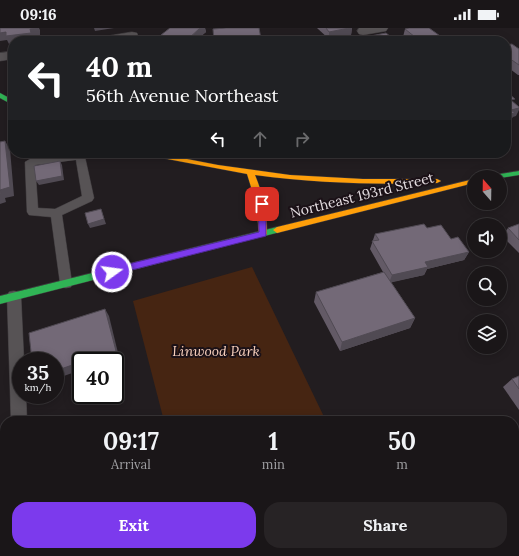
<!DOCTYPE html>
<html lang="en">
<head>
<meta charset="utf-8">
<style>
  body { margin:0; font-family:Lora,serif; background:#272325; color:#f1f3f6; height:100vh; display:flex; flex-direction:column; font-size:15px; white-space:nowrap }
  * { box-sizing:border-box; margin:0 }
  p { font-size:13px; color:#9f9fa2 }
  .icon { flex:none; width:22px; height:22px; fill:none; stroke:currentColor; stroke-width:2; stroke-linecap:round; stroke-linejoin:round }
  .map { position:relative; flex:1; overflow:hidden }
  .sheet { position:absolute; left:0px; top:388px; width:519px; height:140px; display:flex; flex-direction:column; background:#1a1618; border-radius:16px 16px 0 0; box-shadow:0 2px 10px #0003,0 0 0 1px #383537 }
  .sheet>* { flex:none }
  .top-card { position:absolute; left:8px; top:8px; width:503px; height:122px; border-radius:16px; box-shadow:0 2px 10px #0003,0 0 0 1px #383537; background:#202124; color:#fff; overflow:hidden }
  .needle { width:26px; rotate:340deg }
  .fabs { position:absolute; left:467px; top:142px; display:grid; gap:8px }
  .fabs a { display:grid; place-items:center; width:40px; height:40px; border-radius:50%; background:#1a1618; box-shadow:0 2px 10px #0003,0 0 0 1px #383537; font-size:20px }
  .speed { position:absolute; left:12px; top:324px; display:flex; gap:8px; font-size:20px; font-weight:700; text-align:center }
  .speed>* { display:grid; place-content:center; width:52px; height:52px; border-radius:50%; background:#1a1618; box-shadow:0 2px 10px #0003,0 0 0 1px #383537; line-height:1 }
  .speed small { font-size:10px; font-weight:400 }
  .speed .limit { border:2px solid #111; border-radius:6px; background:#fff; color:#111 }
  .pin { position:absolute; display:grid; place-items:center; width:34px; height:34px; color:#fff; margin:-17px; border-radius:8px; box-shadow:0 2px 6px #0006 }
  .me { position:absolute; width:44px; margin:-22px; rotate:76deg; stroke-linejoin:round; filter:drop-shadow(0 0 3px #0008) }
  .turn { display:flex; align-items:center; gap:14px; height:84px; padding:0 12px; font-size:18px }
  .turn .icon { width:52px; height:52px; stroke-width:2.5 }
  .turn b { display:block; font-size:28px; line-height:34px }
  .lanes { display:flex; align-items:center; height:38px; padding:0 12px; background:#0003; justify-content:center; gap:20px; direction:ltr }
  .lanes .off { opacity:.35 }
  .eta { display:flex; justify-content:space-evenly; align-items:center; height:68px; text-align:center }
  .eta b { font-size:24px; font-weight:700; line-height:28px }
  .action { display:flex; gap:8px; margin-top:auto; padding:8px 12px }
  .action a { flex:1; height:46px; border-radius:16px; background:#7c3aed; color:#fff; font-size:16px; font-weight:700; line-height:46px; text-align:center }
  .action a+a { background:#272325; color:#f1f3f6 }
  .status { display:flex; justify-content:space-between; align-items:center; height:28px; padding:0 20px; background:#1a1618; direction:ltr }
  .status svg { height:11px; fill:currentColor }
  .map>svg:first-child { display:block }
  .green { fill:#462512 }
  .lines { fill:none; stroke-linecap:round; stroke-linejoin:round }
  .lane-casing { stroke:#3e3a3d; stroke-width:1 }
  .street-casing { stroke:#3e3a3d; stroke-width:1 }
  .fast-casing { stroke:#3e3a3d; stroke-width:1 }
  .slow-casing { stroke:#3e3a3d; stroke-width:1 }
  .lane { fill:#575355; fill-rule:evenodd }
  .street { fill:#575355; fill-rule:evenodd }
  .fast { fill:#30b455; fill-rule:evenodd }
  .slow { fill:#ff9f0a; fill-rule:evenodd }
  .wall { fill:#635a66 }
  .shaded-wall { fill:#504a53 }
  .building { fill:#736977; stroke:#504a53 }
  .route { fill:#7c3aed; stroke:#51269a }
  .labels { text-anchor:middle; stroke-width:4; stroke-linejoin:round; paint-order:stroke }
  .street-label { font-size:14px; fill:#e3dce0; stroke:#1b1117 }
  .park-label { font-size:14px; font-style:italic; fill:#f8d0bd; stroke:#1b1117 }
</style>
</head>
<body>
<div class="status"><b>09:16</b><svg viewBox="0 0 49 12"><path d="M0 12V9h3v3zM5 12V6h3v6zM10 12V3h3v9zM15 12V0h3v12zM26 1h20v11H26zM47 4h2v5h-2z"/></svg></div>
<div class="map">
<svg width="519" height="528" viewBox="0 0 519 528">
  <rect width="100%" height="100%" fill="#221d20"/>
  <!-- green -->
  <g class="green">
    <polygon points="252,239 326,393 164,393 133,273"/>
    <polygon points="197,523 388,523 391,528 199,528"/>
  </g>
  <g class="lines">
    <!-- lane casing -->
    <g class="lane-casing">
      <g id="lane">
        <path d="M77 125H89L85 129 94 170 92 173 62 187 72 255 71 259 66 260 61 259 60 255 51 189 29 187 27 184 25 134 30 131ZM76 132 82 168 55 181 38 180 35 137Z"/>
        <polygon points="14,263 19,264 21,268 24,333 21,333 21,367 26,367 27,393 11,393 7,268 9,264"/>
        <rect x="16" y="523" width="18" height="5"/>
      </g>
    </g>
    <!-- street casing -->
    <g class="street-casing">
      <g id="street">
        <polygon points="359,0 388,0 386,3 363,7 359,6 357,3"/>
        <polygon points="132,4 137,5 138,8 137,11 125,13 95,13 96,10 101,9"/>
        <polygon points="13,23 13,31 0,33 0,25"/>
      </g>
    </g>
    <!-- fast casing -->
    <g class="fast-casing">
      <g id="fast">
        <polygon points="0,65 13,72 13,77 0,70"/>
        <polygon points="519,143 519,147 500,150 500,149 489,149 493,147"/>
        <polygon points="277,199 281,202 280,204 0,276 0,268"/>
      </g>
    </g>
    <!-- slow casing -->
    <g class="slow-casing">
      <g id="slow">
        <path d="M143 125H156L218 137 290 147 363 151H437L441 153 437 155C376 157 316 155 255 147 263 166 267 185 267 206L263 209 259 206 256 175 247 146 146 127Z"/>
        <polygon points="474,151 474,155 277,205 273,202 277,199"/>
      </g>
    </g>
    <!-- lane -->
    <use href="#lane" class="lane"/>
    <!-- street -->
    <use href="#street" class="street"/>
    <!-- fast -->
    <use href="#fast" class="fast"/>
    <!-- slow -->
    <use href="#slow" class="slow"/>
  </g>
  <!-- wall -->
  <g class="wall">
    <polygon points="170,0 205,0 206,4 195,13 162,13 161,7"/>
    <polygon points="317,0 352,0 351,7 329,11"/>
    <polygon points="405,1 447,13 408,13 403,9"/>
    <polygon points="261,11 261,13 214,13"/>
    <polygon points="506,17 519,21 519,47 518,47 506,38"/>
    <polygon points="519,196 519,225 502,208 508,200"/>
    <polygon points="427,200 451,211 469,224 464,232 427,241 424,247 391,254 415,290 410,300 340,323 314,274 316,264 383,244 370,221 375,206"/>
    <polygon points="519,348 519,382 503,359 512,351"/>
  </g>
  <!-- shaded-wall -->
  <g class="shaded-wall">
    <polygon points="38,0 39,0 40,2 40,8 33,9 34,13 13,13 13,16 9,16 7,12 0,13 0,5 30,1"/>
    <polygon points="94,0 114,0 95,3"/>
    <polygon points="200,0 205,0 206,4 195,13 187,13"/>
    <polygon points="349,0 352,0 351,7 329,11 329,4"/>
    <polygon points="519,80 519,82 516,88 513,89 510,93 506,94 506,87 511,82"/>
    <polygon points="5,113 10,121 14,168 5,170 6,174 0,176 0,166"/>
    <polygon points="60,133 62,137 64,152 39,157 36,153"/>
    <polygon points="101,181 106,196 90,200 88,196"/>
    <polygon points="469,224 464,232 427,241 424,247 389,255 392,247 425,234"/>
    <polygon points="105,281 109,288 119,329 109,333 85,333"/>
    <polygon points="415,290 410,300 340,323 342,314"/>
    <polygon points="81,334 81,342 55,351 55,343"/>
  </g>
  <!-- building -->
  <g class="building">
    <polygon points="0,0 38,0 30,1 31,5 6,8 6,4 0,5"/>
    <polygon points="170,0 200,0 187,12 161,7"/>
    <polygon points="226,0 259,0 261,11 214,13 213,1"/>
    <polygon points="326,0 349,0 329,4"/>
    <polygon points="409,0 429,0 447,13 420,13 405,1"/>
    <polygon points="386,5 396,13 351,13 350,12"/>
    <polygon points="128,8 130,13 110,13 110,11"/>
    <polygon points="71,12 71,13 63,13"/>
    <polygon points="512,16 519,21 519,37 506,28 506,17"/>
    <polygon points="508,65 515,71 511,72 519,79 519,80 511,82 515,85 506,87 506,66"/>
    <polygon points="5,113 10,159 0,162 1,166 0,166 0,114"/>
    <polygon points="60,133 62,148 36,153 34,138"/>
    <polygon points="101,181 104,191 88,196 85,185"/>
    <polygon points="424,196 427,200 441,197 451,211 458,209 469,224 425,234 428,239 392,247 372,213 379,212 375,206"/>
    <polygon points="519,196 519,212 508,200"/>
    <polygon points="384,244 415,290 342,314 316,264"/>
    <polygon points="105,281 116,323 85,333 81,333 81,334 55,343 55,333 32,333 29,305"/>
    <polygon points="519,348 519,361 512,351"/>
  </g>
  <!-- route -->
  <polygon class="route" points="262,173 266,176 266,208 112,247 107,244 112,240 259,204 258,176"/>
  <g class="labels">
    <!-- street labels -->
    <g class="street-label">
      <text transform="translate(362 167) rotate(-14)" y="5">Northeast 193rd Street</text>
    </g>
    <!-- park labels -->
    <g class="park-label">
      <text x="216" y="328">Linwood Park</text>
    </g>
  </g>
</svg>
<div class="fabs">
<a><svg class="needle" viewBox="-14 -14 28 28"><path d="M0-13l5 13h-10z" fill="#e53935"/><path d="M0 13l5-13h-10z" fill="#9f9fa2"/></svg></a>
<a><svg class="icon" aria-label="sound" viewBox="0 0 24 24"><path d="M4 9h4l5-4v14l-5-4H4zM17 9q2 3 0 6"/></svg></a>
<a><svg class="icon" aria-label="search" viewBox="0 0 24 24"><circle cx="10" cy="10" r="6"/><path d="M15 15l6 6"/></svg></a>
<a><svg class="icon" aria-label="layers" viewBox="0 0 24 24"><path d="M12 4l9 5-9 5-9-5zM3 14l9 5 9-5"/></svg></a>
</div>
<div class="speed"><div>35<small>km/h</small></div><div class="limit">40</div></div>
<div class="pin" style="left:262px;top:176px;background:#d93025"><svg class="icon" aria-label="arrive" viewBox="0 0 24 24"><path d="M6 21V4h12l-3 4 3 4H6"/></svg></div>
<svg class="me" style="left:112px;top:244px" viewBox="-20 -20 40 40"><circle r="17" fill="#7c3aed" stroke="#fff" stroke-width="3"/><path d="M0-11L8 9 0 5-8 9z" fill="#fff"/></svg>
<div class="top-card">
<div class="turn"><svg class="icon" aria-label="left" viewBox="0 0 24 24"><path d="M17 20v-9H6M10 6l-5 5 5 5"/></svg><div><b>40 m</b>56th Avenue Northeast</div></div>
<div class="lanes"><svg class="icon" aria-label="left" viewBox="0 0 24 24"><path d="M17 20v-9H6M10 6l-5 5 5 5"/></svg><svg class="icon off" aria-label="ahead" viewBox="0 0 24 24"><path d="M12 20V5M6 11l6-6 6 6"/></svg><svg class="icon off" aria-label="right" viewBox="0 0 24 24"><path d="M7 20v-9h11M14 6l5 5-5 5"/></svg></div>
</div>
<section class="sheet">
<div class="eta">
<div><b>09:17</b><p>Arrival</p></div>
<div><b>1</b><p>min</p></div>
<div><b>50</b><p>m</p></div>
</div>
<div class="action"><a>Exit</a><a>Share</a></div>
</section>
</div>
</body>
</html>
